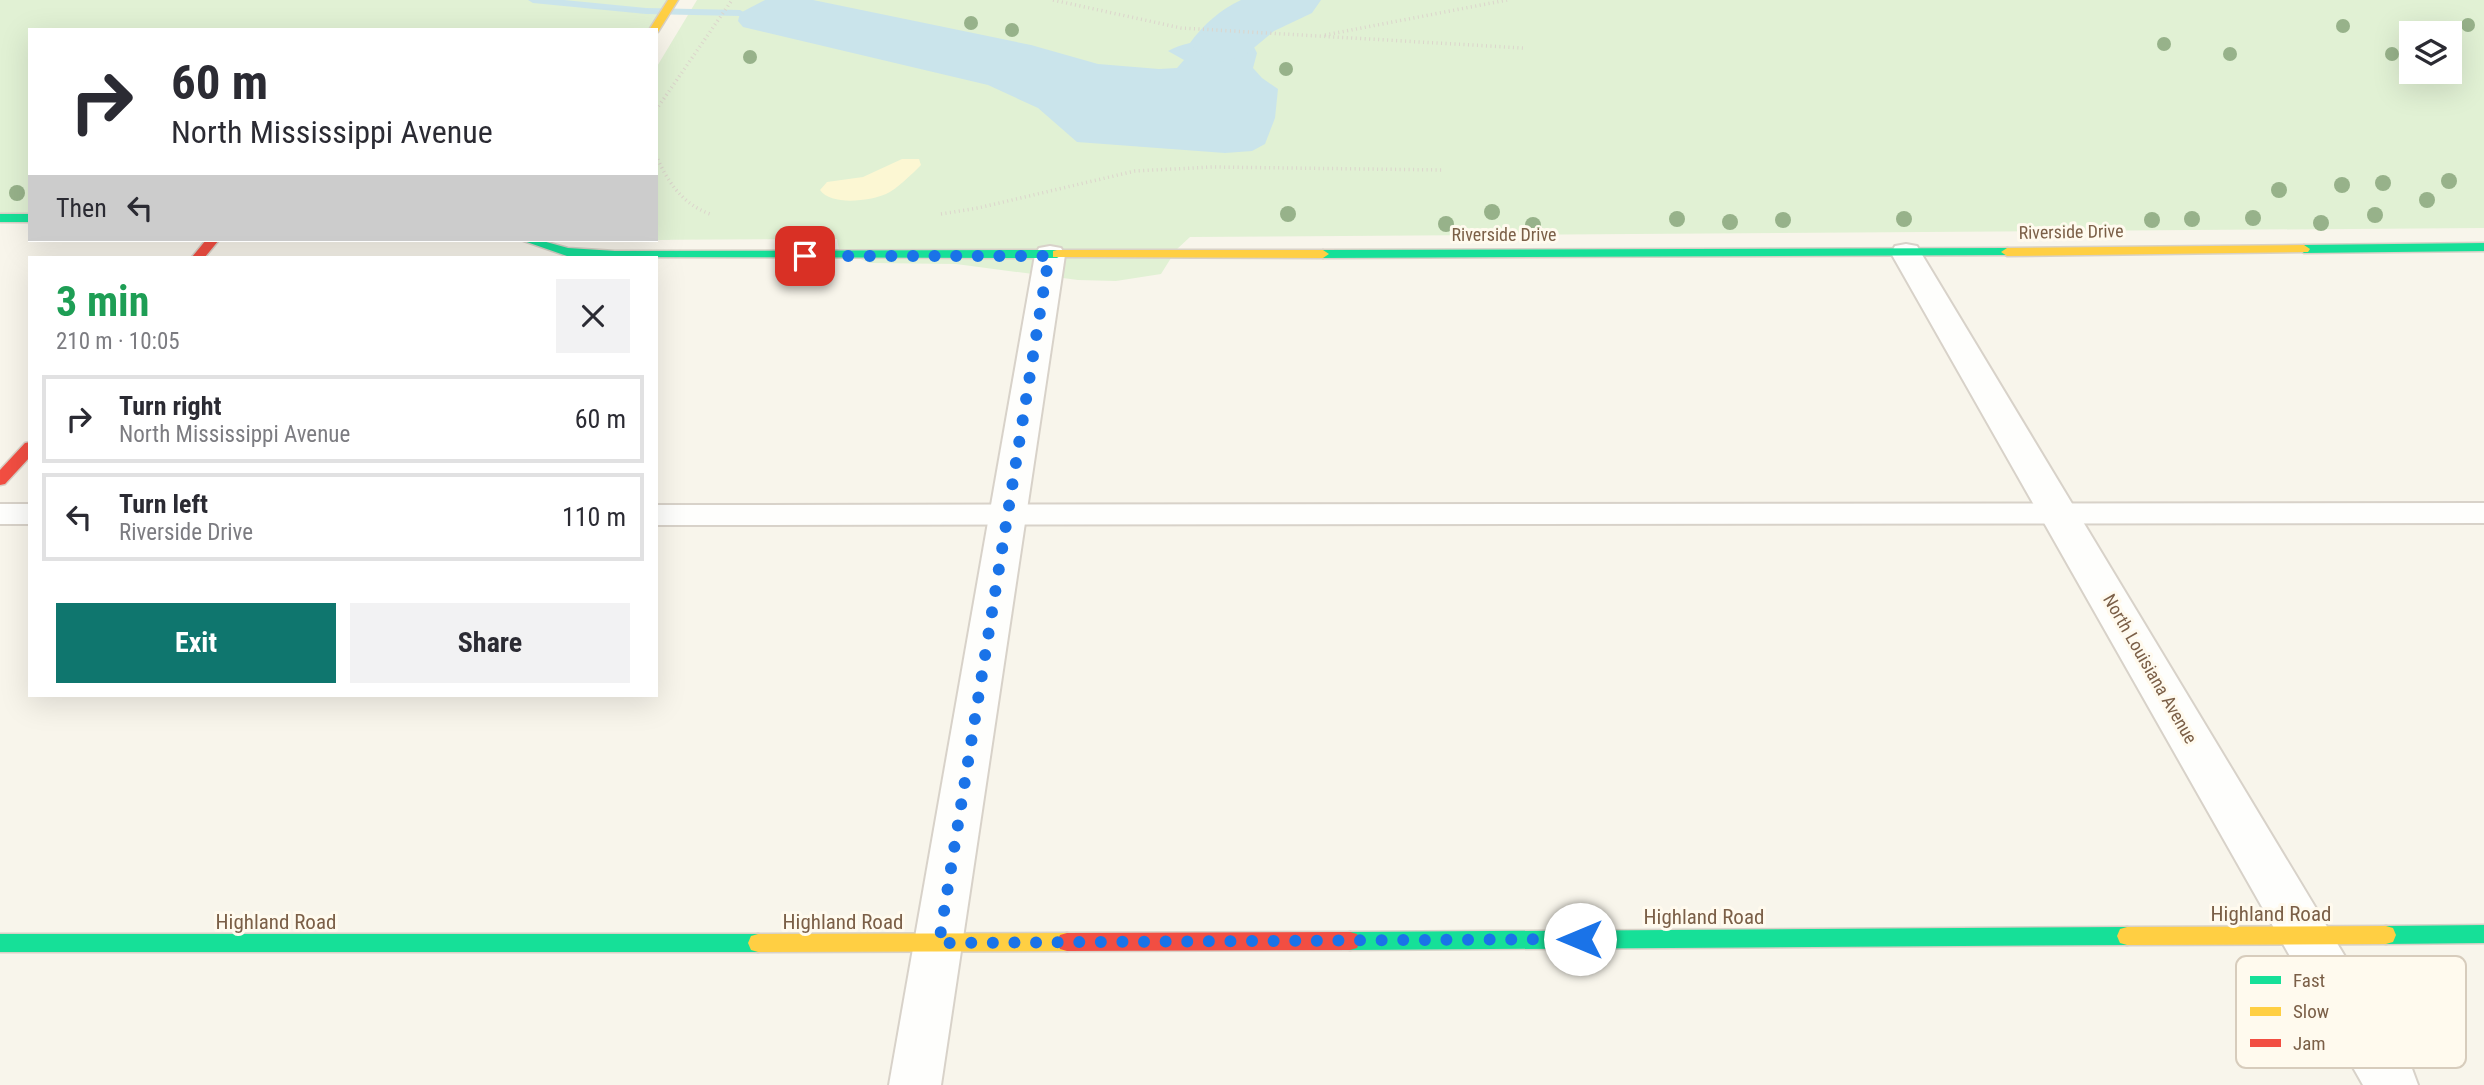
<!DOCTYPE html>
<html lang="en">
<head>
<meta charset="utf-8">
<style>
  body { margin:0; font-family:"Roboto Condensed",sans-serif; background:#f2f2f3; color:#2b2b33; height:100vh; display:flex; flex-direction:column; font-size:26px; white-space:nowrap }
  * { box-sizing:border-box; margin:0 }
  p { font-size:23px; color:#7c7c81 }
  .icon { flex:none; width:38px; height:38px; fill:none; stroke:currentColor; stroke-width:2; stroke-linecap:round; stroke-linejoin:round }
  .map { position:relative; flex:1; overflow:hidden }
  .drawer { position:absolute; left:28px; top:256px; width:630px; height:441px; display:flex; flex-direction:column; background:#fff; border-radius:0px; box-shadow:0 7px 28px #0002 }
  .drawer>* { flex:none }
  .top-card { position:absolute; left:28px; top:28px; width:630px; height:214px; border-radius:0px; box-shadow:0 7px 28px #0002; background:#fff; color:#2b2b33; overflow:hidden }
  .fabs { position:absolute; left:2399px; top:21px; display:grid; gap:14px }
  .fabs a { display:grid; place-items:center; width:63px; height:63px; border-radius:0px; background:#fff; box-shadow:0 7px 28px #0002; font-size:35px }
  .pin { position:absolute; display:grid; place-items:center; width:60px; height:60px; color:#fff; margin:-30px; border-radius:14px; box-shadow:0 4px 10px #0006 }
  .me { position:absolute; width:77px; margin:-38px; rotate:270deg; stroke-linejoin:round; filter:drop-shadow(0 0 5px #0008) }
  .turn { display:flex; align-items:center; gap:24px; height:147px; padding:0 28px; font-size:32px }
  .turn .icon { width:91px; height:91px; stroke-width:2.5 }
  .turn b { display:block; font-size:49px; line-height:60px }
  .then { display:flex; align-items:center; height:66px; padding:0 28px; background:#0003; gap:14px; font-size:26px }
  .round { display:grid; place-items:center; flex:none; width:74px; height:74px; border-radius:0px; background:#f2f2f3 }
  .overview { display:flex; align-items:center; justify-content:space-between; height:119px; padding:0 28px }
  h1 { font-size:42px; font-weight:700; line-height:52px; color:#1e9e55 }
  .cta { display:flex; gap:14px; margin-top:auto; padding:14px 28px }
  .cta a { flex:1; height:80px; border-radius:0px; background:#0f766e; color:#fff; font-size:28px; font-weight:700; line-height:80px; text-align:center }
  .cta a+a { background:#f2f2f3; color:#2b2b33 }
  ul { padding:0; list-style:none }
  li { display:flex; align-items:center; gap:21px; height:88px; margin:0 14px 10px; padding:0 14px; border:4px solid #e1e1e2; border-radius:0px }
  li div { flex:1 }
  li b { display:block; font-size:26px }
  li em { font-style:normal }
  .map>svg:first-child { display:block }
  .green { fill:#e1f1d4; fill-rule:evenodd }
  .sand { fill:#fcf7d3 }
  .water { fill:#cae4eb }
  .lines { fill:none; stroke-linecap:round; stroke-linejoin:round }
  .stream { fill:#cae4eb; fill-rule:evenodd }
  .river { fill:#cae4eb; fill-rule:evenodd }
  .lane-casing { stroke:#d8d2c9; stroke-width:4 }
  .street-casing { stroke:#d8d2c9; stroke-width:4 }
  .fast-casing { stroke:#d8d1c7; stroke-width:3 }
  .slow-casing { stroke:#d8d1c7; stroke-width:3 }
  .jam-casing { stroke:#d8d1c7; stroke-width:3 }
  .path { stroke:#dcd5cc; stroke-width:3.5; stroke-dasharray:1 3.5; stroke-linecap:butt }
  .lane { fill:#fefefc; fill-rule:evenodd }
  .street { fill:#fefefc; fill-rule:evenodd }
  .fast { fill:#16e098; fill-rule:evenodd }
  .slow { fill:#ffcf43; fill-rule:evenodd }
  .jam { fill:#f24e42; fill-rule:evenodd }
  .tree { fill:#97b28a }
  .route { stroke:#1a73e8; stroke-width:12; stroke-dasharray:0 21.6 }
  .labels { text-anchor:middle; stroke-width:6; stroke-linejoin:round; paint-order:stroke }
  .street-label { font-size:18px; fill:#7b5f47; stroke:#fffaee }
  .near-street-label { font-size:21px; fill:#7b5f47; stroke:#fffaee }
  .key { fill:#fffaee; stroke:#d7ccbc; stroke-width:2 }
  .key-label { font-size:19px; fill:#7b5f47 }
</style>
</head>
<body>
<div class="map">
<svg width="2484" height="1085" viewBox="0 0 2484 1085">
  <rect width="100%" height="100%" fill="#f8f5eb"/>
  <!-- green -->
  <g class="green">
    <polygon points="0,0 670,0 650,30 30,30 30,218 0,218"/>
    <path d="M697 0H2484V228L1190 237 1176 250 1161 274 1116 281 1078 280 956 264 870 263 839 250 837 239 624 240H619H656V68ZM2412 33H2450V72H2412Z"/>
  </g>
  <!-- sand -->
  <path class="sand" d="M902 159H919L921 165C912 174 897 189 886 194 870 201 831 206 820 190L827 182 863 177Z"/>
  <!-- water -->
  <path class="water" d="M765 0H813L1031 45 1098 64 1159 69 1177 68 1184 60 1168 51C1191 37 1226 41 1252 43L1257 53 1253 68 1262 78 1278 89 1275 118 1265 144 1252 151 1225 153 1077 142 1038 108 988 85 743 27 738 21 740 13Z"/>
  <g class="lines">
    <!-- stream -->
    <polygon class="stream" points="528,0 564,0 646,8 740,10 745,13 740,16 646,14 533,3"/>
    <!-- river -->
    <path class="river" d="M1241 0H1321L1312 13 1274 31 1244 56 1222 62 1200 56 1190 43C1203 25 1221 9 1241 0Z"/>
    <!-- lane casing -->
    <g class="lane-casing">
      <g id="lane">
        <polygon points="2484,503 2484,523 656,525 656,505"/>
        <rect x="0" y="504" width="30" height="20"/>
      </g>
    </g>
    <!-- street casing -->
    <g class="street-casing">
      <g id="street">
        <polygon points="1906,244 1917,246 1921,253 2411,1066 2418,1085 2363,1085 1891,253 1895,246"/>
        <polygon points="1050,246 1061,248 1065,255 941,1085 889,1085 1035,255 1039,248"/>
      </g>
    </g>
    <!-- fast casing -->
    <g class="fast-casing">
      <g id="fast">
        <rect x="0" y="214" width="30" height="8"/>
        <polygon points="521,240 539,240 568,248 615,251 1057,250 1063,254 1057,258 590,257 567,256"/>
        <polygon points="2484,243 2484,251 2304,253 2298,249 2304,245"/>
        <polygon points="2007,248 2011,249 2011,255 1323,258 1317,254 1323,250"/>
        <polygon points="2484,925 2484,943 2386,944 2379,942 2376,935 2379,928 2386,926"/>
        <polygon points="2127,927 2134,929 2137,936 2134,943 2127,945 1350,950 1343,948 1340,941 1343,934 1350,932"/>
        <polygon points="0,934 758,934 765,936 768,943 765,950 758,952 0,952"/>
      </g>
    </g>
    <!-- slow casing -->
    <g class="slow-casing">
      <g id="slow">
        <polygon points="668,0 678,0 658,32 649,30"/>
        <polygon points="2304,245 2310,249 2308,252 2007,256 2001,252 2007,248"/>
        <polygon points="1057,250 1323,250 1329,254 1323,258 1053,257 1053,251"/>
        <polygon points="2386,926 2393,928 2396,935 2393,942 2386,944 2127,945 2120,943 2117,936 2120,929 2127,927"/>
        <polygon points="1067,933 1074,935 1077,942 1074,949 1067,951 758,952 751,950 748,943 751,936 758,934"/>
      </g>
    </g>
    <!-- jam casing -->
    <g class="jam-casing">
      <g id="jam">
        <polygon points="206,240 219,240 205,257 192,257"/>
        <polygon points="30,442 30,457 5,484 0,485 0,470 25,443"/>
        <polygon points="1350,932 1357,934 1360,941 1357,948 1350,950 1067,951 1060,949 1057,942 1060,935 1067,933"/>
      </g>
    </g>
    <!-- path -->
    <g class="path">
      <polyline points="1053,0 1181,28 1523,48"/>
      <polyline points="1325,35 1507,0"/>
      <polyline points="656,110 732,0"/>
      <path d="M656 155C667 181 682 204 710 214"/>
      <polyline points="941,214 978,208 1135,171 1212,167 1444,170"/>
    </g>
    <!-- lane -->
    <use href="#lane" class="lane"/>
    <!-- street -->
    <use href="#street" class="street"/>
    <!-- fast -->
    <use href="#fast" class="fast"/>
    <!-- slow -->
    <use href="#slow" class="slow"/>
    <!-- jam -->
    <use href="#jam" class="jam"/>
  </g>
  <!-- trees -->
  <g class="tree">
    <circle cx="971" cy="23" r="7"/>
    <circle cx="2468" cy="25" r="7"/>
    <circle cx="2343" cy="26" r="7"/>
    <circle cx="1012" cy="30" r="7"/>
    <circle cx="2164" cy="44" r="7"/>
    <circle cx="2230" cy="54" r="7"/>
    <circle cx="2392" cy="54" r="7"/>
    <circle cx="750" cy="57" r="7"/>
    <circle cx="1286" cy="69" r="7"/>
    <circle cx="2449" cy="181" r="8"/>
    <circle cx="2383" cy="183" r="8"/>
    <circle cx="2342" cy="185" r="8"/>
    <circle cx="2279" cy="190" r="8"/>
    <circle cx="17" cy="193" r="8"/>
    <circle cx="2427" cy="200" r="8"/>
    <circle cx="1492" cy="212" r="8"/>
    <circle cx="1288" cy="214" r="8"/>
    <circle cx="2375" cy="215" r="8"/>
    <circle cx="2253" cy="218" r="8"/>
    <circle cx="1677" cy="219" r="8"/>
    <circle cx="1904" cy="219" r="8"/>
    <circle cx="2192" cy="219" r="8"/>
    <circle cx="1783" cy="220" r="8"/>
    <circle cx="2152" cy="220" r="8"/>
    <circle cx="1730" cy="222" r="8"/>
    <circle cx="2321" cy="223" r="8"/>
    <circle cx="1446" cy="224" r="8"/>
    <circle cx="1533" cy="225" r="8"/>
  </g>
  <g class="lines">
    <!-- route -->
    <polyline class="route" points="805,256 1049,256 939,943 1580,939"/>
  </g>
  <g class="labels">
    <!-- street labels -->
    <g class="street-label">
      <text transform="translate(2071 232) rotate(-1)" y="6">Riverside Drive</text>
      <text x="1504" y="241">Riverside Drive</text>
      <text transform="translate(2150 669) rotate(60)" y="6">North Louisiana Avenue</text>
    </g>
    <!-- near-street labels -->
    <g class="near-street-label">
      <text x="2271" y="921">Highland Road</text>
      <text x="1704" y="924">Highland Road</text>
      <text x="276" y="929">Highland Road</text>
      <text x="843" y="929">Highland Road</text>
    </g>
  </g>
  <!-- legend -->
  <rect x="2236" y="956" width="230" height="112" rx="10" class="key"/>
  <rect x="2250" y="976" width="31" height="8" fill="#16e098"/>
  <rect x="2250" y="1007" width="31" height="9" fill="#ffcf43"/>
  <rect x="2250" y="1039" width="31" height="8" fill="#f24e42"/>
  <g class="key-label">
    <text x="2293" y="987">Fast</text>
    <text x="2293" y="1018">Slow</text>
    <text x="2293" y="1050">Jam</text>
  </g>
</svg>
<div class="fabs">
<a><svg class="icon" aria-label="layers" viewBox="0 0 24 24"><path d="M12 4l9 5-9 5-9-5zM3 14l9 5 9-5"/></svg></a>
</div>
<div class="pin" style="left:805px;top:256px;background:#d93025"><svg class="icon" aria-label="arrive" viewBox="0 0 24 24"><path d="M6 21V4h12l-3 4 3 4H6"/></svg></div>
<svg class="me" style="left:1580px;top:939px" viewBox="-20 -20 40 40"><circle r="19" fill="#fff"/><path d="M0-13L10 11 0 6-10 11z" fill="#1a73e8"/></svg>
<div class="top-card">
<div class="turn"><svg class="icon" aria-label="right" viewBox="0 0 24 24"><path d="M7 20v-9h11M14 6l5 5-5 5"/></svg><div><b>60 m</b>North Mississippi Avenue</div></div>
<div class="then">Then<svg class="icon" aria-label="left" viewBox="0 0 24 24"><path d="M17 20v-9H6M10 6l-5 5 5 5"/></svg></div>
</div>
<section class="drawer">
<div class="overview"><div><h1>3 min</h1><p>210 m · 10:05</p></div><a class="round"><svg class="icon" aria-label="close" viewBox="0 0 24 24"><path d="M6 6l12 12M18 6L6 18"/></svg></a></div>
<ul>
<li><svg class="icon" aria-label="right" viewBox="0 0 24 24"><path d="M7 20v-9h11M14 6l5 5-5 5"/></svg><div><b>Turn right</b><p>North Mississippi Avenue</p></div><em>60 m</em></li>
<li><svg class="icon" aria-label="left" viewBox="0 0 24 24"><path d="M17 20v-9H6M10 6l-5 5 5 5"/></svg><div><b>Turn left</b><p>Riverside Drive</p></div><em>110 m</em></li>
</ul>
<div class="cta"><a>Exit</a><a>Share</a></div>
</section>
</div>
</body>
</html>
